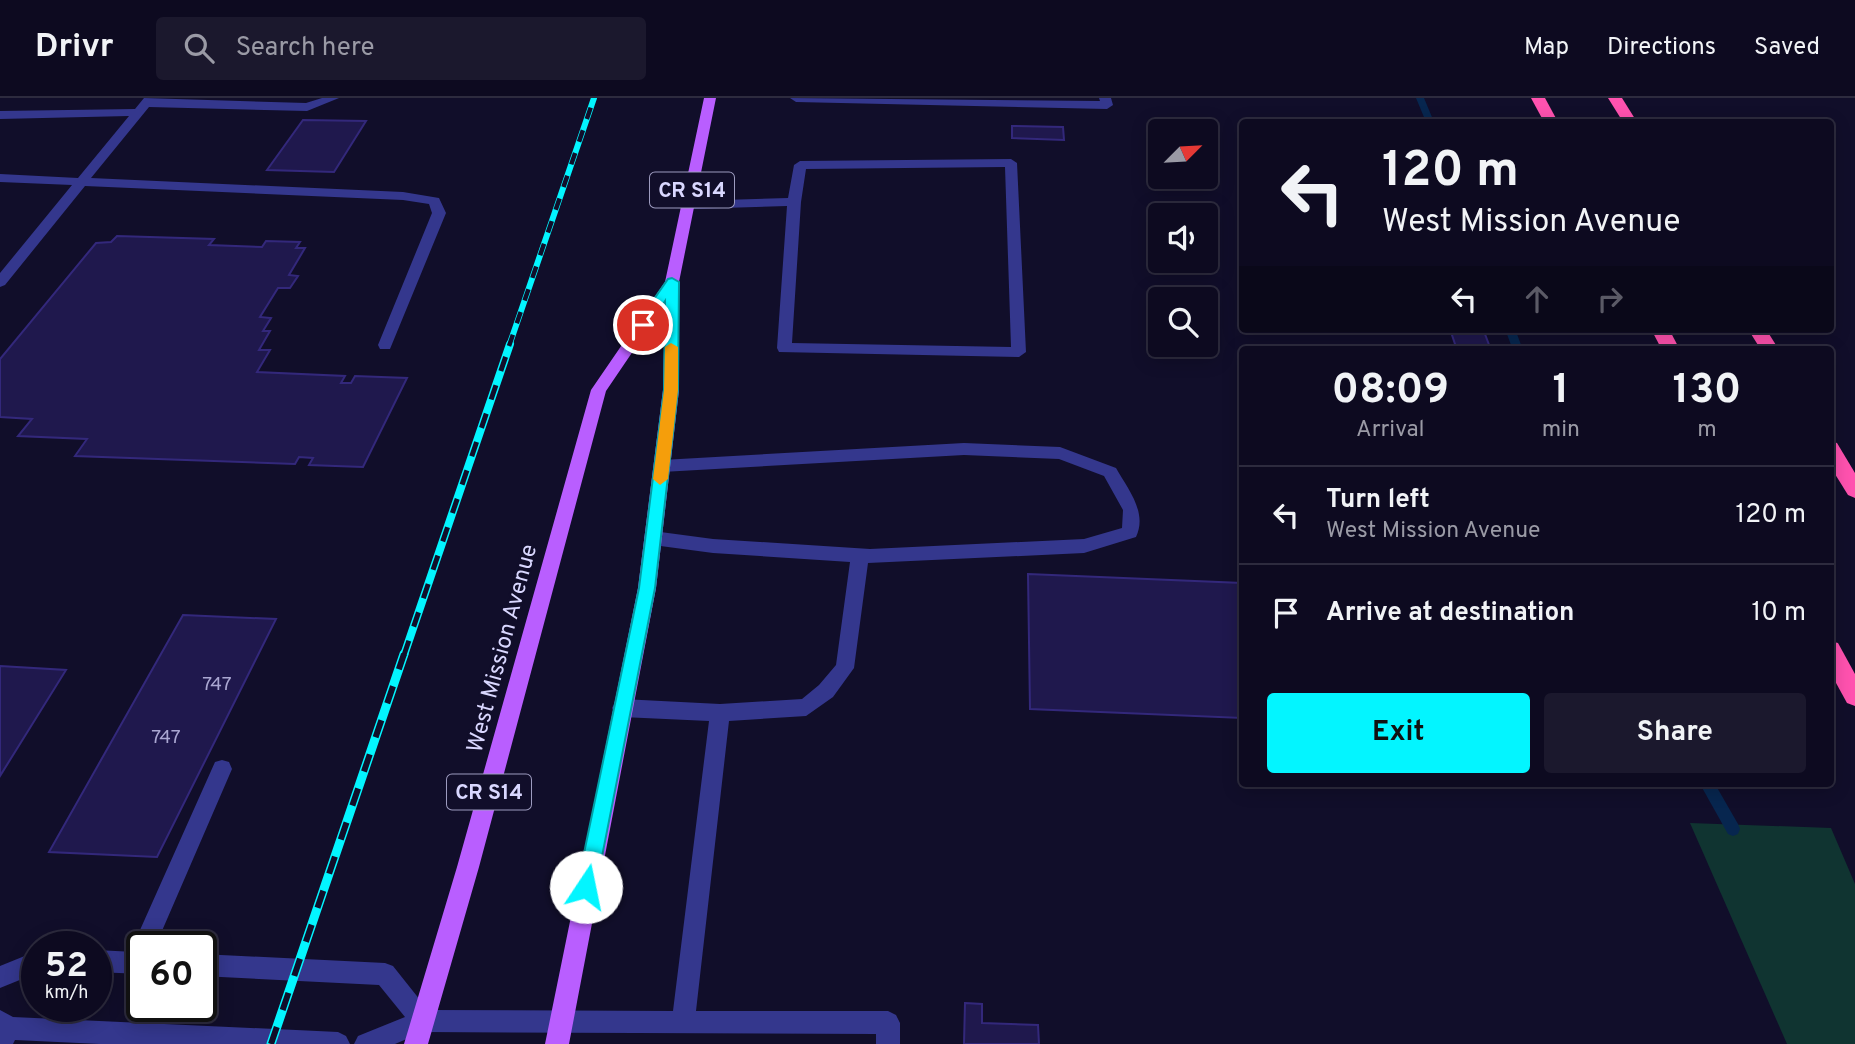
<!DOCTYPE html>
<html lang="en">
<head>
<meta charset="utf-8">
<style>
  body { margin:0; font-family:Overpass,sans-serif; background:#1b182d; color:#f1f3f6; height:100vh; display:flex; flex-direction:column; font-size:26px; white-space:nowrap }
  * { box-sizing:border-box; margin:0 }
  p { font-size:23px; color:#9a9aa5 }
  .icon { flex:none; width:38px; height:38px; fill:none; stroke:currentColor; stroke-width:2; stroke-linecap:round; stroke-linejoin:round }
  .map { position:relative; flex:1; overflow:hidden }
  .side { position:absolute; left:1239px; top:248px; width:595px; height:441px; display:flex; flex-direction:column; background:#0d0a20; border-radius:7px; box-shadow:0 4px 18px #0003,0 0 0 2px #2d2b3e }
  .side>* { flex:none }
  .hud { position:absolute; left:1239px; top:21px; width:595px; height:214px; border-radius:7px; box-shadow:0 4px 18px #0003,0 0 0 2px #2d2b3e; background:#0d0a20; color:#f1f3f6; overflow:hidden }
  .needle { width:46px; rotate:66deg }
  .fabs { position:absolute; left:1148px; top:21px; display:grid; gap:14px }
  .fabs a { display:grid; place-items:center; width:70px; height:70px; border-radius:7px; background:#0d0a20; box-shadow:0 4px 18px #0003,0 0 0 2px #2d2b3e; font-size:35px }
  .speed { position:absolute; left:21px; top:833px; display:flex; gap:14px; font-size:35px; font-weight:700; text-align:center }
  .speed>* { display:grid; place-content:center; width:91px; height:91px; border-radius:50%; background:#0d0a20; box-shadow:0 4px 18px #0003,0 0 0 2px #2d2b3e; line-height:1 }
  .speed small { font-size:18px; font-weight:400 }
  .speed .limit { border:4px solid #111; border-radius:10px; background:#fff; color:#111 }
  .pin { position:absolute; display:grid; place-items:center; width:60px; height:60px; color:#fff; margin:-30px; border:4px solid #fff; border-radius:50%; box-shadow:0 2px 7px #0007 }
  .me { position:absolute; width:77px; margin:-38px; rotate:11deg; stroke-linejoin:round; filter:drop-shadow(0 0 5px #0008) }
  .turn { display:flex; align-items:center; gap:24px; height:147px; padding:0 28px; font-size:32px }
  .turn .icon { width:91px; height:91px; stroke-width:2.5 }
  .turn b { display:block; font-size:49px; line-height:60px }
  .lanes { display:flex; align-items:center; height:66px; padding:0 28px; background:#0003; justify-content:center; gap:35px; direction:ltr }
  .lanes .off { opacity:.35 }
  .eta { display:flex; justify-content:space-evenly; align-items:center; height:119px; text-align:center }
  .eta b { font-size:42px; font-weight:700; line-height:49px }
  .primary-button { display:flex; gap:14px; margin-top:auto; padding:14px 28px }
  .primary-button a { flex:1; height:80px; border-radius:7px; background:#03f5ff; color:#111; font-size:28px; font-weight:700; line-height:80px; text-align:center }
  .primary-button a+a { background:#1b182d; color:#f1f3f6 }
  ul { padding:0; list-style:none }
  li { display:flex; align-items:center; gap:21px; height:98px; padding:0 28px; border-top:2px solid #2d2b3e }
  li div { flex:1 }
  li b { display:block; font-size:26px }
  li em { font-style:normal }
  header { display:flex; align-items:center; gap:42px; box-sizing:border-box; height:98px; padding:0 35px; background:#0d0a20; border-bottom:2px solid #2d2b3e }
  header strong { font-size:33px }
  nav { display:flex; gap:38px; margin-inline-start:auto; font-size:24px }
  .search { width:490px; height:63px; background:#1b182d; display:flex; align-items:center; gap:18px; box-sizing:border-box; padding:0 24px; border-radius:7px; color:#9a9aa5; font-size:26px }
  .map>svg:first-child { display:block }
  .green { fill:#103431 }
  .lines { fill:none; stroke-linecap:round; stroke-linejoin:round }
  .stream { fill:#07264f; fill-rule:evenodd }
  .building { fill:#1f184d; stroke:#33287b; stroke-width:2 }
  .minor { fill:#34378d; fill-rule:evenodd }
  .major { fill:#b95eff; fill-rule:evenodd }
  .highway { fill:#ff52af; fill-rule:evenodd }
  .rail-far2-casing { stroke:#03f5ff; stroke-width:6 }
  .rail-far1-casing { stroke:#03f5ff; stroke-width:8 }
  .rail-casing { stroke:#03f5ff; stroke-width:9 }
  .rail-far2 { stroke:#110e2a; stroke-width:4.5; stroke-dasharray:12; stroke-linecap:butt }
  .rail-far1 { stroke:#110e2a; stroke-width:5; stroke-dasharray:15; stroke-linecap:butt }
  .rail { stroke:#110e2a; stroke-width:6; stroke-dasharray:18; stroke-linecap:butt }
  .route { fill:#03f5ff; stroke:#029fa6; stroke-width:2 }
  .slow { fill:#f59e0b }
  .labels { text-anchor:middle; stroke-width:5; stroke-linejoin:round; paint-order:stroke }
  .number-label { font-size:19px; fill:#aaa7d2 }
  .shield { fill:#110e2a; stroke:#9d9bbf; stroke-width:2 }
  .shield-label { font-size:21px; font-weight:bold; fill:#d9d7ff }
  .street-label { font-size:23px; fill:#d9d7ff; stroke:#110e2a }
</style>
</head>
<body>
<header>
<strong>Drivr</strong>
<div class="search"><svg class="icon" aria-label="search" viewBox="0 0 24 24"><circle cx="10" cy="10" r="6"/><path d="M15 15l6 6"/></svg>Search here</div>
<nav><a>Map</a><a>Directions</a><a>Saved</a></nav>
</header>
<div class="map">
<svg width="1855" height="946" viewBox="0 0 1855 946">
  <rect width="100%" height="100%" fill="#110e2a"/>
  <!-- green -->
  <polygon class="green" points="1690,725 1831,730 1855,786 1855,946 1787,946"/>
  <g class="lines">
    <!-- stream -->
    <g class="stream">
      <polygon points="1416,0 1424,0 1434,24 1426,24"/>
      <polygon points="1505,231 1515,231 1523,252 1513,252"/>
      <polygon points="1700,686 1715,686 1738,726 1740,731 1738,736 1733,738 1728,736"/>
    </g>
  </g>
  <!-- building -->
  <g class="building">
    <polygon points="303,22 366,23 334,74 267,72"/>
    <polygon points="1012,28 1063,29 1064,42 1012,40"/>
    <polygon points="117,138 214,141 209,147 262,149 266,143 300,144 296,150 305,150 289,177 298,178 290,190 278,190 260,219 271,220 263,233 270,233 259,252 270,252 257,274 345,278 341,285 351,285 355,278 407,280 363,369 309,367 313,360 299,359 295,366 75,358 87,341 18,338 32,321 0,319 0,261 96,145 111,144"/>
    <polygon points="1450,231 1483,231 1491,252 1457,252"/>
    <polygon points="1028,476 1242,485 1242,620 1030,611"/>
    <polygon points="183,517 276,521 157,759 49,754"/>
    <polygon points="0,568 66,572 0,678"/>
    <polygon points="965,905 982,906 982,925 1038,927 1039,946 964,946"/>
  </g>
  <g class="lines">
    <!-- minor -->
    <g class="minor">
      <polygon points="144,0 306,5 322,0 339,0 307,13 149,9 91,80 403,94 439,100 446,115 390,251 380,251 378,247 432,115 429,106 403,102 85,88 5,187 0,189 0,175 72,87 0,84 0,76 78,80 129,18 0,21 0,13 135,11"/>
      <polygon points="790,0 1100,3 1099,0 1111,0 1113,7 1107,11 796,4"/>
      <path d="M1011 61 1017 65 1026 254 1019 259 779 254 777 250 787 108 689 111 682 107 689 103 788 100 794 67 800 63ZM1005 69 1011 249 792 245 801 104 806 71Z"/>
      <path d="M964 345 1060 349 1116 370C1127 390 1148 414 1136 439L1084 455 868 465 854 570 833 599 806 618 729 623 696 913H888L896 917 900 925V946H876V936L423 934 395 946H354L358 938 405 919 379 887 201 878V856L385 865 393 868 428 912 673 913 709 623 622 619 615 616 612 610 615 604 622 601 720 606 802 601 819 587 836 567 850 464 713 455 653 447 647 445 644 440 647 435 653 433 713 441 870 451 1084 441 1122 430 1123 412 1104 378 1059 361 964 357 662 374 654 368 662 362Z"/>
      <polygon points="222,662 229,664 232,671 155,849 142,849 142,876 96,874 96,852 135,854 133,849 136,841 215,664"/>
      <polygon points="37,853 37,875 0,890 0,868"/>
      <polygon points="0,912 13,919 338,934 346,938 350,946 100,946 15,942 13,946 0,946"/>
    </g>
    <!-- major -->
    <polygon class="major" points="704,0 716,0 679,184 679,292 656,490 569,946 545,946 638,490 663,292 665,206 606,293 479,769 428,946 404,946 457,769 591,292 665,184"/>
    <!-- highway -->
    <g class="highway">
      <polygon points="1531,0 1545,0 1558,24 1544,24"/>
      <polygon points="1608,0 1622,0 1637,24 1623,24"/>
      <polygon points="1651,231 1669,231 1680,252 1662,252"/>
      <polygon points="1748,231 1766,231 1779,252 1761,252"/>
      <polygon points="1830,343 1837,345 1855,375 1855,400 1848,397 1830,368"/>
      <polygon points="1830,543 1838,545 1855,576 1855,608 1847,605 1830,574"/>
    </g>
    <!-- rail-far2 casing -->
    <g class="rail-far2-casing">
      <polyline id="rail-far2" points="509,248 594,0"/>
    </g>
    <!-- rail-far1 casing -->
    <g class="rail-far1-casing">
      <polyline id="rail-far1" points="404,557 510,246"/>
    </g>
    <!-- rail casing -->
    <g class="rail-casing">
      <polyline id="rail" points="271,946 404,556"/>
    </g>
    <!-- rail-far2 -->
    <use href="#rail-far2" class="rail-far2"/>
    <!-- rail-far1 -->
    <use href="#rail-far1" class="rail-far1"/>
    <!-- rail -->
    <use href="#rail" class="rail"/>
  </g>
  <!-- route -->
  <polygon class="route" points="672,180 679,184 678,292 655,490 596,789 593,795 586,798 579,795 577,789 639,490 664,292 665,203 647,230 643,231 636,227 668,181"/>
  <!-- slow -->
  <polygon class="slow" points="671,245 678,249 678,292 668,381 660,387 653,381 664,292 665,249"/>
  <g class="labels">
    <!-- number labels -->
    <g class="number-label">
      <text x="217" y="592">747</text>
      <text x="166" y="645">747</text>
    </g>
    <!-- shield labels -->
    <g class="shield">
      <rect x="650" y="74.5" width="84" height="35" rx="5"/>
      <rect x="447" y="676.5" width="84" height="35" rx="5"/>
    </g>
    <g class="shield-label">
      <text x="692" y="99">CR S14</text>
      <text x="489" y="701">CR S14</text>
    </g>
    <!-- street labels -->
    <g class="street-label">
      <text transform="translate(501 550) rotate(-75)" y="8">West Mission Avenue</text>
    </g>
  </g>
</svg>
<div class="fabs">
<a><svg class="needle" viewBox="-14 -14 28 28"><path d="M0-13l5 13h-10z" fill="#e53935"/><path d="M0 13l5-13h-10z" fill="#9a9aa5"/></svg></a>
<a><svg class="icon" aria-label="sound" viewBox="0 0 24 24"><path d="M4 9h4l5-4v14l-5-4H4zM17 9q2 3 0 6"/></svg></a>
<a><svg class="icon" aria-label="search" viewBox="0 0 24 24"><circle cx="10" cy="10" r="6"/><path d="M15 15l6 6"/></svg></a>
</div>
<div class="speed"><div>52<small>km/h</small></div><div class="limit">60</div></div>
<div class="pin" style="left:643px;top:227px;background:#d93025"><svg class="icon" aria-label="arrive" viewBox="0 0 24 24"><path d="M6 21V4h12l-3 4 3 4H6"/></svg></div>
<svg class="me" style="left:586px;top:789px" viewBox="-20 -20 40 40"><circle r="19" fill="#fff"/><path d="M0-13L10 11 0 6-10 11z" fill="#03f5ff"/></svg>
<div class="hud">
<div class="turn"><svg class="icon" aria-label="left" viewBox="0 0 24 24"><path d="M17 20v-9H6M10 6l-5 5 5 5"/></svg><div><b>120 m</b>West Mission Avenue</div></div>
<div class="lanes"><svg class="icon" aria-label="left" viewBox="0 0 24 24"><path d="M17 20v-9H6M10 6l-5 5 5 5"/></svg><svg class="icon off" aria-label="ahead" viewBox="0 0 24 24"><path d="M12 20V5M6 11l6-6 6 6"/></svg><svg class="icon off" aria-label="right" viewBox="0 0 24 24"><path d="M7 20v-9h11M14 6l5 5-5 5"/></svg></div>
</div>
<section class="side">
<div class="eta">
<div><b>08:09</b><p>Arrival</p></div>
<div><b>1</b><p>min</p></div>
<div><b>130</b><p>m</p></div>
</div>
<ul>
<li><svg class="icon" aria-label="left" viewBox="0 0 24 24"><path d="M17 20v-9H6M10 6l-5 5 5 5"/></svg><div><b>Turn left</b><p>West Mission Avenue</p></div><em>120 m</em></li>
<li><svg class="icon" aria-label="arrive" viewBox="0 0 24 24"><path d="M6 21V4h12l-3 4 3 4H6"/></svg><div><b>Arrive at destination</b></div><em>10 m</em></li>
</ul>
<div class="primary-button"><a>Exit</a><a>Share</a></div>
</section>
</div>
</body>
</html>
